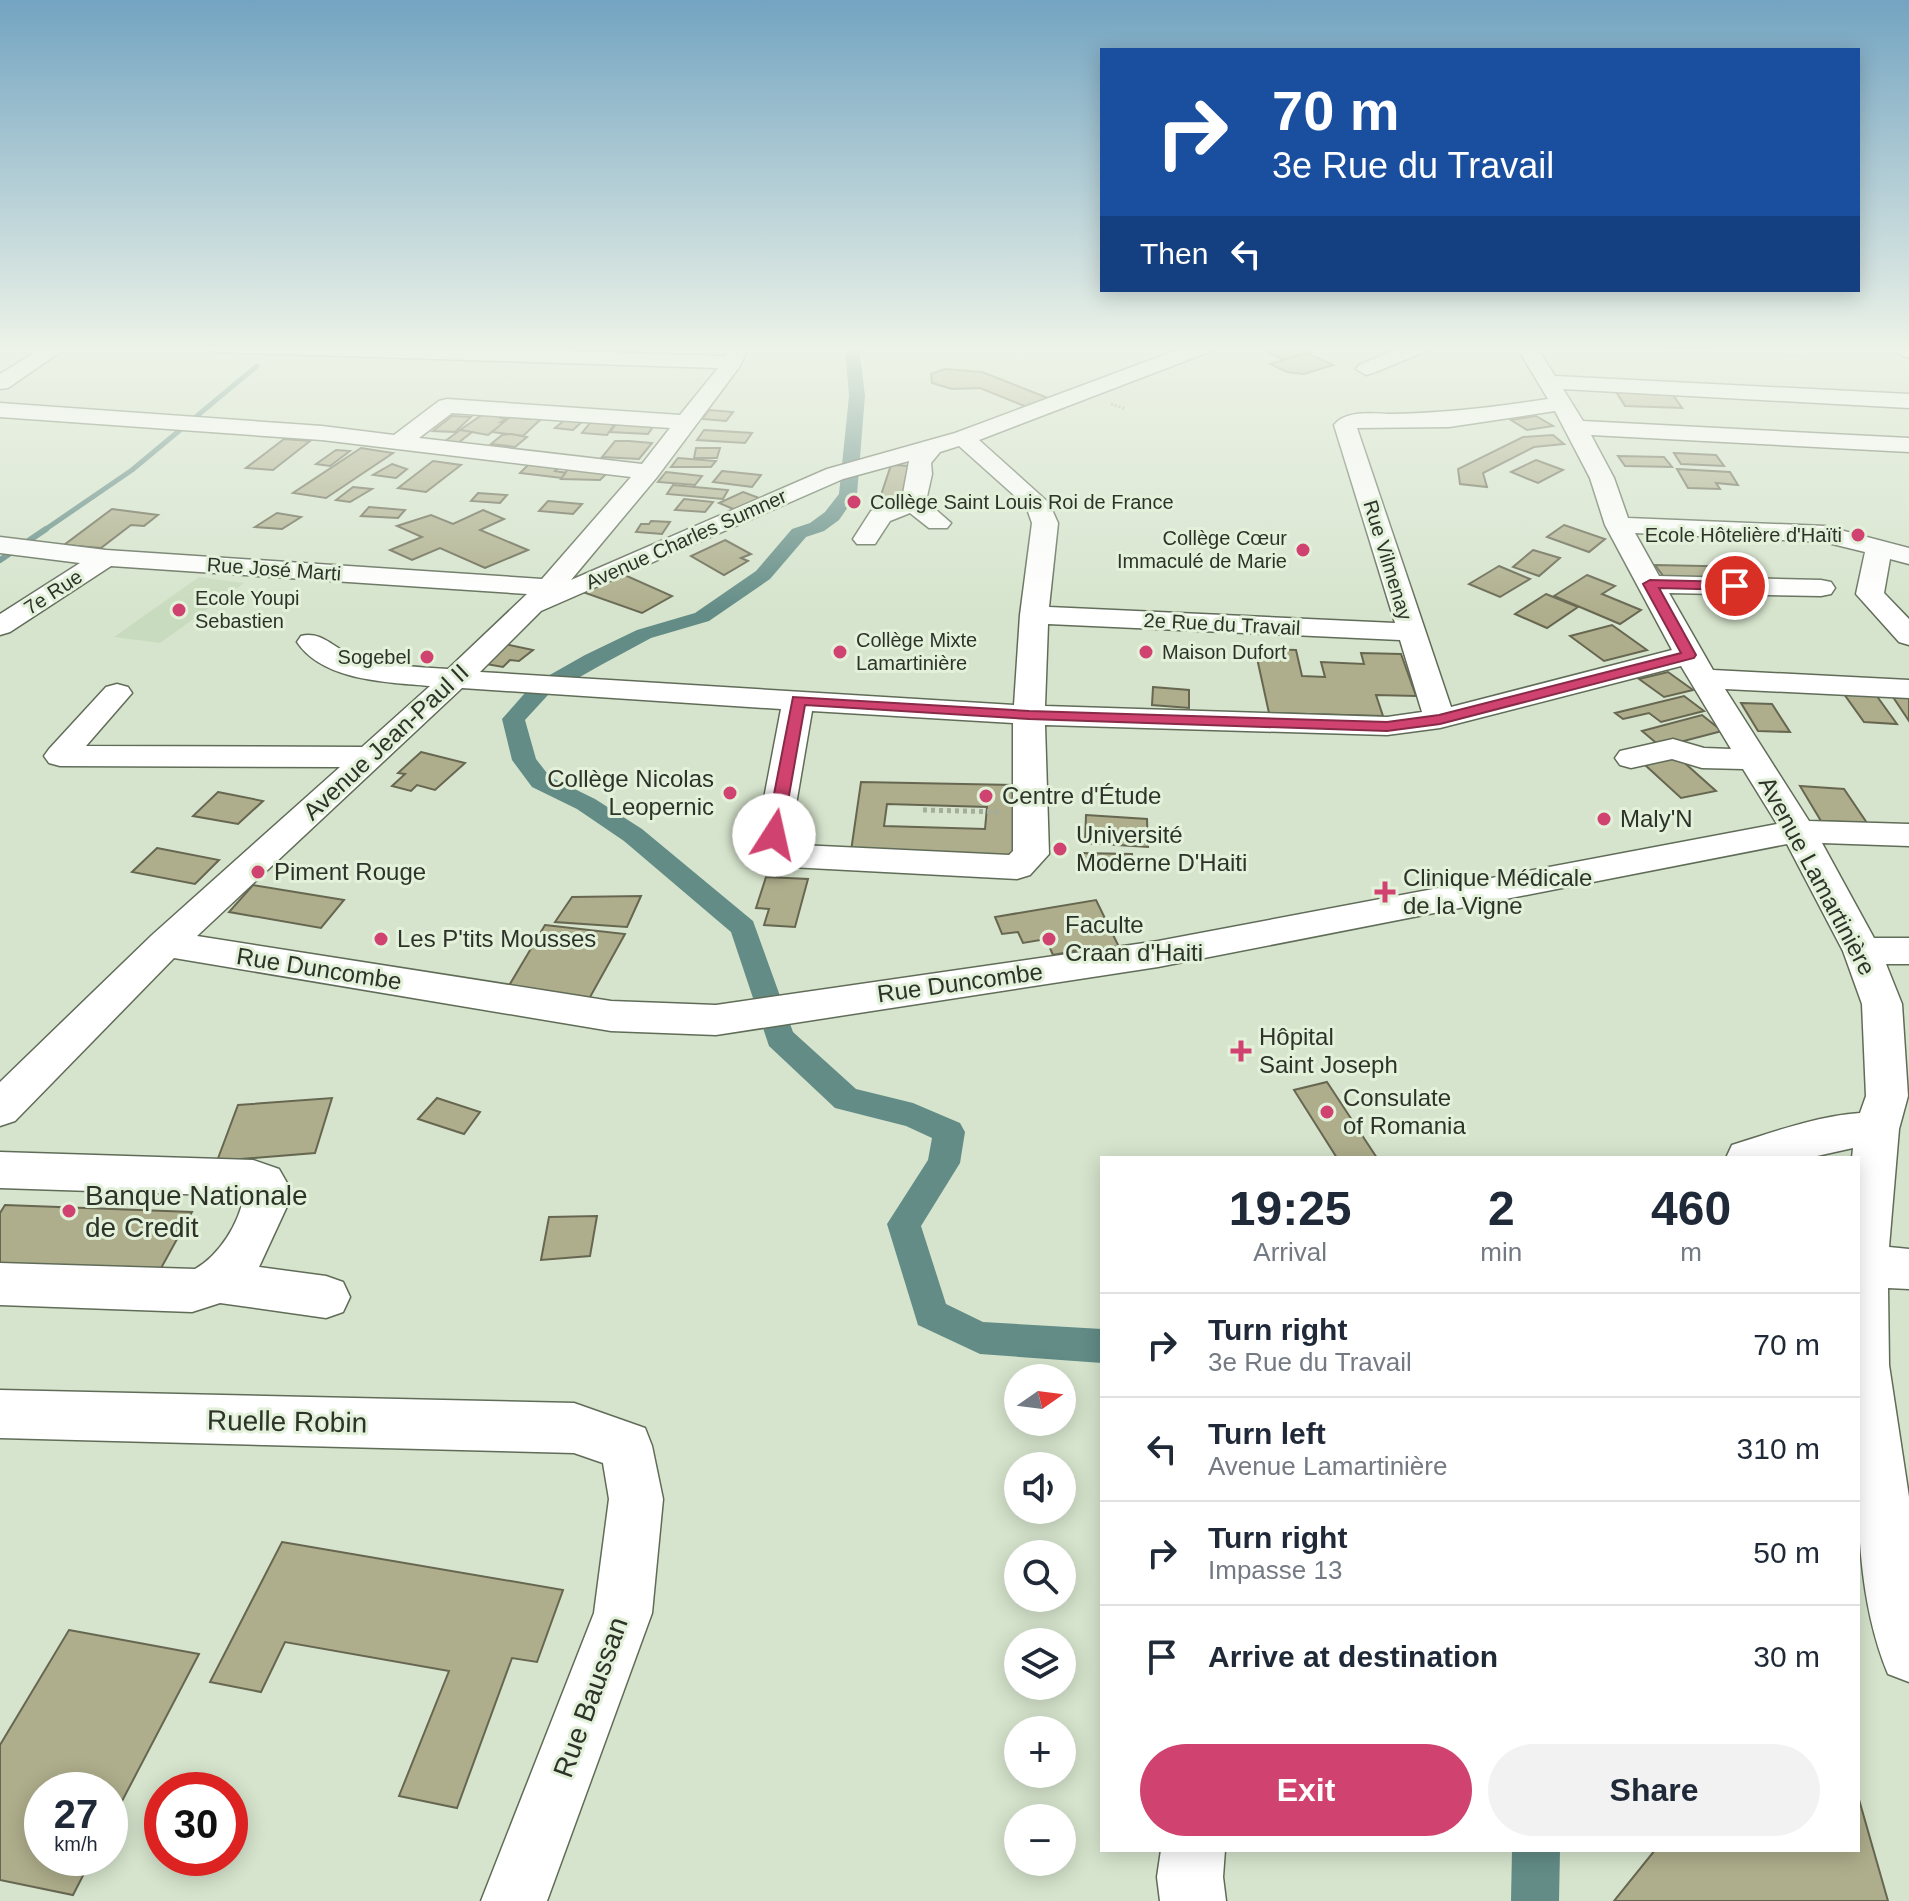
<!DOCTYPE html>
<html lang="en">
<head>
<meta charset="utf-8">
<style>
  body { margin:0; font-family:Arial,sans-serif; background:#f2f2f3; color:#1f2937; height:100vh; display:flex; flex-direction:column; font-size:30px; white-space:nowrap }
  * { box-sizing:border-box; margin:0 }
  p { font-size:26px; color:#747a83 }
  .icon { flex:none; width:44px; height:44px; fill:none; stroke:currentColor; stroke-width:2; stroke-linecap:round; stroke-linejoin:round }
  .map { position:relative; flex:1; overflow:hidden }
  .drawer { position:absolute; left:1100px; top:1156px; width:760px; height:696px; display:flex; flex-direction:column; background:#fff; border-radius:0px; box-shadow:0 4px 20px #0003 }
  .drawer>* { flex:none }
  .top-card { position:absolute; left:1100px; top:48px; width:760px; height:244px; border-radius:0px; box-shadow:0 4px 20px #0003; background:#1a4fa0; color:#fff; overflow:hidden }
  .needle { width:52px; rotate:76deg }
  .controls { position:absolute; left:1004px; top:1364px; display:grid; gap:16px }
  .controls a { display:grid; place-items:center; width:72px; height:72px; border-radius:50%; background:#fff; box-shadow:0 4px 20px #0003; font-size:40px }
  .speed { position:absolute; left:24px; top:1772px; display:flex; gap:16px; font-size:40px; font-weight:700; text-align:center }
  .speed>* { display:grid; place-content:center; width:104px; height:104px; border-radius:50%; background:#fff; box-shadow:0 4px 20px #0003; line-height:1 }
  .speed small { font-size:20px; font-weight:400 }
  .speed .limit { border:12px solid #d22; background:#fff; color:#111 }
  .pin { position:absolute; display:grid; place-items:center; width:68px; height:68px; color:#fff; margin:-34px; border:4px solid #fff; border-radius:50%; box-shadow:0 2px 8px #0007 }
  .me { position:absolute; width:88px; margin:-44px; rotate:10deg; stroke-linejoin:round; filter:drop-shadow(0 0 6px #0008) }
  .turn { display:flex; align-items:center; gap:28px; height:168px; padding:0 40px; font-size:36px }
  .turn .icon { width:104px; height:104px; stroke-width:2.5 }
  .turn b { display:block; font-size:56px; line-height:68px }
  .then { display:flex; align-items:center; height:76px; padding:0 40px; background:#0003; gap:16px; font-size:30px }
  .eta { display:flex; justify-content:space-evenly; align-items:center; height:136px; text-align:center }
  .eta b { font-size:48px; font-weight:600; line-height:56px }
  .cta { display:flex; gap:16px; margin-top:auto; padding:16px 40px }
  .cta a { flex:1; height:92px; border-radius:48px; background:#d0426f; color:#fff; font-size:32px; font-weight:600; line-height:92px; text-align:center }
  .cta a+a { background:#f2f2f3; color:#1f2937 }
  ul { padding:0; list-style:none }
  li { display:flex; align-items:center; gap:24px; height:104px; padding:0 40px; border-top:2px solid #e0e1e3 }
  li div { flex:1 }
  li b { display:block; font-size:30px }
  li em { font-style:normal }
  .map>svg:first-child { display:block }
  .built { fill:#c9dbbe }
  .lines { fill:none; stroke-linecap:round; stroke-linejoin:round }
  .stream-far1 { stroke:#638c86; stroke-width:5 }
  .stream { stroke:#638c86; stroke-width:6 }
  .canal { fill:#638c86; fill-rule:evenodd }
  .building { fill:#aeae8c; stroke:#676751; stroke-width:2; fill-rule:evenodd }
  .minor-casing { stroke:#606c58; stroke-width:3 }
  .path-far1 { stroke:#a3ae9b; stroke-width:3; stroke-dasharray:2 2; stroke-linecap:butt }
  .path { stroke:#a3ae9b; stroke-width:5; stroke-dasharray:4 4; stroke-linecap:butt }
  .minor { fill:#fff; fill-rule:evenodd }
  .route { fill:#d0426f; stroke:#872b48; stroke-width:2 }
  .poi-dot { fill:#d0426f; stroke:#e3f1da; stroke-width:3 }
  .labels { text-anchor:middle; stroke-width:6; stroke-linejoin:round; paint-order:stroke }
  .far-poi-label { font-size:20px; fill:#2e332a; stroke:#e3f1da; text-anchor:start }
  .far-street-label { font-size:20px; fill:#2e332a; stroke:#e3f1da }
  .street-label { font-size:24px; fill:#2e332a; stroke:#e3f1da }
  .poi-label { font-size:24px; fill:#2e332a; stroke:#e3f1da; text-anchor:start }
  .near-poi-label { font-size:28px; fill:#2e332a; stroke:#e3f1da; text-anchor:start }
  .near-street-label { font-size:28px; fill:#2e332a; stroke:#e3f1da }
</style>
</head>
<body>
<div class="map">
<svg width="1909" height="1901" viewBox="0 0 1909 1901">
  <rect width="100%" height="100%" fill="#d6e4cd"/>
  <!-- built -->
  <polygon class="built" points="199,577 244,583 160,643 114,637"/>
  <g class="lines">
    <!-- stream-far1 -->
    <polyline class="stream-far1" points="43,531 132,470 257,366"/>
    <!-- stream -->
    <polyline class="stream" points="0,560 46,529"/>
    <!-- canal -->
    <g class="canal">
      <polygon points="845,346 859,346 865,396 857,494 839,520 824,531 806,537 770,579 709,621 651,638 601,665 548,695 525,720 536,759 550,777 595,799 642,829 753,921 793,1032 856,1089 913,1103 960,1123 965,1132 960,1163 921,1226 946,1304 983,1322 1102,1329 1102,1363 980,1354 918,1325 887,1224 928,1160 932,1138 906,1126 835,1108 769,1046 731,932 624,841 577,809 532,787 512,760 502,719 532,685 585,655 637,630 695,613 756,571 792,529 810,523 825,512 839,494 849,396"/>
      <polygon points="1512,1850 1560,1850 1559,1901 1511,1901"/>
    </g>
  </g>
  <!-- building -->
  <g class="building">
    <polygon points="1280,346 1296,346 1311,352 1284,360 1264,351"/>
    <polygon points="1307,353 1333,365 1304,374 1287,372 1270,364"/>
    <polygon points="945,369 982,372 1048,398 1027,407 980,388 952,389 932,383 931,374"/>
    <polygon points="1615,390 1671,392 1682,408 1625,406"/>
    <polygon points="709,410 733,412 726,421 702,419"/>
    <polygon points="486,412 506,415 501,418 506,419 501,422 505,422 488,435 460,430"/>
    <polygon points="452,416 471,417 455,432 433,431"/>
    <polygon points="1536,416 1553,426 1527,430 1511,420"/>
    <polygon points="510,417 527,419 541,419 523,436 492,432"/>
    <polygon points="567,418 584,420 573,430 555,428"/>
    <polygon points="594,418 618,419 607,435 582,433"/>
    <polygon points="620,419 657,421 648,434 610,432"/>
    <polygon points="460,430 472,432 458,443 444,442"/>
    <polygon points="704,430 752,433 745,443 697,440"/>
    <polygon points="511,434 527,437 515,447 491,444 502,435"/>
    <polygon points="1553,435 1564,444 1534,447 1483,473 1487,487 1460,484 1458,469 1523,437"/>
    <polygon points="284,439 310,441 273,470 246,468"/>
    <polygon points="615,441 629,441 652,443 639,459 602,457"/>
    <polygon points="361,448 393,453 326,498 293,493"/>
    <polygon points="696,448 720,448 717,458 694,458"/>
    <polygon points="336,450 350,451 330,466 316,464"/>
    <polygon points="1674,453 1716,455 1724,466 1681,464"/>
    <polygon points="1618,456 1664,457 1672,467 1625,466"/>
    <polygon points="678,458 716,461 711,467 671,467"/>
    <polygon points="1536,460 1563,470 1538,483 1511,472"/>
    <polygon points="433,461 461,465 426,492 398,488"/>
    <polygon points="530,463 559,467 555,471 567,473 562,478 520,473"/>
    <polygon points="392,464 407,469 396,478 373,475"/>
    <polygon points="891,465 912,466 903,499 880,498"/>
    <polygon points="568,469 608,472 600,480 561,479"/>
    <polygon points="1677,469 1730,472 1738,485 1716,483 1720,489 1688,488"/>
    <polygon points="722,471 761,475 752,487 713,482"/>
    <polygon points="666,472 702,476 695,485 658,482"/>
    <polygon points="673,485 728,490 723,499 667,494"/>
    <polygon points="353,487 372,489 350,502 336,500"/>
    <polygon points="743,492 762,499 738,511 719,503"/>
    <polygon points="478,493 507,495 500,503 471,501"/>
    <polygon points="684,499 713,502 705,512 675,510"/>
    <polygon points="548,501 582,504 573,514 539,511"/>
    <polygon points="369,507 405,510 398,518 361,516"/>
    <polygon points="112,509 158,515 144,526 131,525 101,548 64,545"/>
    <polygon points="483,510 504,519 480,530 528,550 485,568 440,548 412,560 390,550 422,537 397,526 431,515 453,524"/>
    <polygon points="277,513 301,517 282,529 255,527"/>
    <polygon points="651,521 670,522 662,534 636,532 641,524 649,524"/>
    <polygon points="1564,525 1605,539 1589,552 1547,537"/>
    <polygon points="725,540 751,554 741,558 748,561 724,575 691,556"/>
    <polygon points="1533,550 1560,558 1539,576 1513,567"/>
    <polygon points="1655,565 1750,567 1765,584 1667,581"/>
    <polygon points="1499,566 1530,579 1500,597 1469,584"/>
    <polygon points="620,573 672,596 642,613 577,590"/>
    <polygon points="1587,575 1615,586 1602,594 1641,610 1620,624 1554,596"/>
    <polygon points="1546,594 1578,607 1547,628 1515,614"/>
    <polygon points="1612,625 1647,650 1604,661 1570,636"/>
    <polygon points="495,642 533,650 519,661 510,660 503,667 486,664"/>
    <polygon points="1255,649 1296,650 1302,676 1325,677 1321,662 1364,664 1361,653 1401,654 1416,696 1376,695 1383,716 1269,713"/>
    <polygon points="1668,672 1693,690 1664,697 1639,679"/>
    <polygon points="1153,687 1189,690 1189,708 1152,705"/>
    <polygon points="1844,694 1876,695 1897,724 1864,722"/>
    <polygon points="1891,694 1909,695 1909,721"/>
    <polygon points="1684,696 1704,711 1661,722 1649,713 1623,719 1615,713"/>
    <polygon points="1741,703 1772,704 1790,732 1758,731"/>
    <polygon points="1702,715 1722,731 1661,747 1642,731"/>
    <polygon points="421,752 465,763 435,790 417,785 411,791 392,786 405,774 398,773"/>
    <polygon points="1678,757 1716,791 1681,798 1644,764"/>
    <path d="M861 782 1014 785 1013 856 851 851ZM887 804 987 807 985 829 884 826Z"/>
    <polygon points="1800,786 1844,789 1867,823 1821,821"/>
    <polygon points="218,792 263,801 238,824 193,816"/>
    <polygon points="1086,815 1147,819 1148,847 1085,843"/>
    <polygon points="157,848 219,860 195,884 132,872"/>
    <polygon points="1080,853 1132,854 1133,870 1090,869 1089,865 1081,864"/>
    <polygon points="766,877 808,879 795,927 764,925 769,909 756,908"/>
    <polygon points="253,885 344,900 321,928 229,912"/>
    <polygon points="641,896 627,927 555,922 572,897"/>
    <polygon points="1096,900 1120,949 1082,955 1080,950 1053,955 1046,939 1023,943 1018,932 1002,934 995,917"/>
    <polygon points="545,925 625,934 589,999 507,989"/>
    <polygon points="1327,1082 1377,1158 1337,1158 1294,1090"/>
    <polygon points="332,1098 315,1153 217,1161 238,1105"/>
    <polygon points="437,1098 480,1112 464,1134 418,1119"/>
    <polygon points="5,1205 192,1212 160,1270 0,1265 0,1213"/>
    <polygon points="597,1216 590,1256 541,1260 549,1217"/>
    <polygon points="282,1542 563,1590 537,1662 512,1658 457,1808 399,1796 449,1671 285,1642 261,1692 210,1682"/>
    <polygon points="69,1630 199,1654 110,1824 110,1790 42,1790 42,1858 92,1858 73,1895 0,1880 0,1745"/>
    <polygon points="1858,1796 1888,1901 1614,1901 1655,1850 1858,1850"/>
  </g>
  <g class="lines">
    <!-- minor casing -->
    <g class="minor-casing">
      <g id="minor">
        <polygon points="45,346 69,346 8,388 0,389 0,374"/>
        <path d="M206 346H414L725 356 729 346H749L740 366 657 477 571 580 827 469 955 433 1188 346H1217L1214 350 979 440 1049 503 1058 523 1049 607 1395 623 1334 425C1346 409 1375 414 1393 414 1445 413 1496 407 1548 399L1516 346H1536L1555 376 1909 394V408L1563 389 1583 421 1909 438V452L1591 435 1614 478 1628 518 1825 526 1909 548V564L1890 559 1884 593 1909 619V645L1899 642 1856 594 1865 552 1824 542 1635 533 1659 576 1821 580 1831 582 1835 588 1831 594 1821 596 1669 593 1713 670 1909 680V698L1725 689 1809 821 1909 824V846L1822 843 1874 938H1909V964H1886L1902 1004 1908 1096 1899 1129 1889 1247 1909 1249V1289L1888 1288 1889 1365 1909 1497V1682L1888 1674C1853 1589 1858 1493 1858 1402 1858 1321 1858 1239 1858 1158H1852L1853 1148 1808 1158H1726L1732 1145C1773 1132 1817 1116 1860 1113L1866 1096 1862 1004 1843 951 1787 844 1158 967 716 1035 611 1031 174 958 15 1121 0 1126V1082L152 935 340 767 60 766 49 763 44 756 49 749 106 687 117 684 128 687 132 693 86 746 362 747 430 686C387 682 323 681 297 642L301 636C322 631 333 648 352 655 382 666 416 667 448 669L527 594 111 566 10 632 0 635V614L80 563 0 553V537L106 550 542 579 631 477 322 440 0 417V403L322 426 394 435 439 401 447 399 680 415 718 368 216 352ZM1555 411 1590 478 1605 525 1672 650 1451 707 1357 428 1449 427ZM452 413 670 428 642 464 419 438ZM959 446 1026 506 1032 523 1020 615 1014 705 480 672 541 611 843 479 909 461 902 499 871 511 853 539 857 544H875L890 521 910 513 929 528H947L951 523 926 501 932 474 931 463 940 452ZM1048 624 1400 640 1422 712 1387 717 1045 706ZM1681 666 1731 749 1704 748 1673 739 1620 751 1615 758 1620 765 1631 768 1672 759 1702 768 1743 769 1777 824 1158 941 716 1005 611 1001 197 936 462 688 781 709 757 835 778 864 790 867 1017 879 1030 875 1049 854 1045 725 1387 735 1440 728ZM812 711 1013 723V851L1009 855 800 845 791 834Z"/>
        <polygon points="1404,346 1432,346 1429,350 1373,373 1366,375 1356,369 1359,365"/>
        <polygon points="1892,346 1909,346 1909,358 1902,356"/>
        <path d="M0 1152 253 1160 279 1169 291 1190 289 1202 259 1267 326 1276 343 1282 350 1297 343 1312 326 1318 220 1303 192 1312 0 1305V1263L195 1269C220 1255 239 1223 244 1196L0 1188Z"/>
        <polygon points="0,1390 574,1403 645,1428 652,1446 663,1499 652,1613 547,1901 481,1901 594,1613 609,1499 603,1463 574,1453 0,1438"/>
        <polygon points="1161,1850 1225,1850 1223,1877 1226,1901 1160,1901 1157,1877"/>
      </g>
    </g>
    <!-- path-far1 -->
    <g class="path-far1">
      <polyline points="1581,346 1812,357"/>
      <polyline points="1111,404 1126,409"/>
    </g>
    <!-- path -->
    <polyline class="path" points="923,810 1002,812"/>
    <!-- minor -->
    <use href="#minor" class="minor"/>
  </g>
  <!-- sky -->
  <linearGradient id="sky" x2="0" y2="1"><stop stop-color="#73a4c1"/><stop offset="0.57" stop-color="#edf3e8"/><stop offset="1" stop-color="#edf3e8" stop-opacity="0"/></linearGradient>
  <rect width="1909" height="612" fill="url(#sky)"/>
  <!-- route -->
  <polygon class="route" points="1650,580 1735,582 1742,586 1735,590 1659,588 1696,655 1694,658 1440,724 1387,731 1029,719 805,705 782,835 774,840 766,835 793,697 1029,711 1387,722 1439,715 1681,653 1643,584"/>
  <!-- markers -->
  <g class="poi-dot">
    <circle cx="854" cy="502" r="8"/>
    <circle cx="1858" cy="535" r="8"/>
    <circle cx="1303" cy="550" r="8"/>
    <circle cx="179" cy="610" r="8"/>
    <circle cx="840" cy="652" r="8"/>
    <circle cx="1146" cy="652" r="8"/>
    <circle cx="427" cy="657" r="8"/>
    <circle cx="730" cy="793" r="8"/>
    <circle cx="986" cy="796" r="8"/>
    <circle cx="1604" cy="819" r="8"/>
    <circle cx="1060" cy="849" r="8"/>
    <circle cx="258" cy="872" r="8"/>
    <path d="M1381 880h8v8h8v8h-8v8h-8v-8h-8v-8h8z"/>
    <circle cx="381" cy="939" r="8"/>
    <circle cx="1049" cy="939" r="8"/>
    <path d="M1237 1039h8v8h8v8h-8v8h-8v-8h-8v-8h8z"/>
    <circle cx="1327" cy="1112" r="8"/>
    <circle cx="69" cy="1211" r="8"/>
  </g>
  <g class="labels">
    <!-- far-poi labels -->
    <g class="far-poi-label">
      <text x="870" y="509">Collège Saint Louis Roi de France</text>
      <text x="1842" y="542" text-anchor="end">Ecole Hôtelière d'Haïti</text>
      <text x="1287" y="545" text-anchor="end">Collège Cœur<tspan x="1287" dy="23">Immaculé de Marie</tspan></text>
      <text x="195" y="605">Ecole Youpi<tspan x="195" dy="23">Sebastien</tspan></text>
      <text x="856" y="647">Collège Mixte<tspan x="856" dy="23">Lamartinière</tspan></text>
      <text x="1162" y="659">Maison Dufort</text>
      <text x="411" y="664" text-anchor="end">Sogebel</text>
    </g>
    <!-- far-street labels -->
    <g class="far-street-label">
      <text transform="translate(686 539) rotate(-24)" y="7">Avenue Charles Sumner</text>
      <text transform="translate(1388 560) rotate(73)" y="7">Rue Vilmenay</text>
      <text transform="translate(274 569) rotate(4)" y="7">Rue José Marti</text>
      <text transform="translate(53 592) rotate(-33)" y="7">7e Rue</text>
      <text transform="translate(1222 624) rotate(3)" y="7">2e Rue du Travail</text>
    </g>
    <!-- street labels -->
    <g class="street-label">
      <text transform="translate(386 742) rotate(-43)" y="8">Avenue Jean-Paul II</text>
      <text transform="translate(1817 876) rotate(62)" y="8">Avenue Lamartinière</text>
      <text transform="translate(319 969) rotate(9)" y="8">Rue Duncombe</text>
      <text transform="translate(960 983) rotate(-8)" y="8">Rue Duncombe</text>
    </g>
    <!-- poi labels -->
    <g class="poi-label">
      <text x="714" y="787" text-anchor="end">Collège Nicolas<tspan x="714" dy="28">Leopernic</tspan></text>
      <text x="1002" y="804">Centre d'Étude</text>
      <text x="1620" y="827">Maly'N</text>
      <text x="1076" y="843">Université<tspan x="1076" dy="28">Moderne D'Haiti</tspan></text>
      <text x="274" y="880">Piment Rouge</text>
      <text x="1403" y="886">Clinique Médicale<tspan x="1403" dy="28">de la Vigne</tspan></text>
      <text x="1065" y="933">Faculte<tspan x="1065" dy="28">Craan d'Haiti</tspan></text>
      <text x="397" y="947">Les P'tits Mousses</text>
      <text x="1259" y="1045">Hôpital<tspan x="1259" dy="28">Saint Joseph</tspan></text>
      <text x="1343" y="1106">Consulate<tspan x="1343" dy="28">of Romania</tspan></text>
    </g>
    <!-- near-poi labels -->
    <g class="near-poi-label">
      <text x="85" y="1205">Banque Nationale<tspan x="85" dy="32">de Credit</tspan></text>
    </g>
    <!-- near-street labels -->
    <g class="near-street-label">
      <text transform="translate(287 1421) rotate(1)" y="10">Ruelle Robin</text>
      <text transform="translate(590 1697) rotate(-70)" y="10">Rue Baussan</text>
    </g>
  </g>
</svg>
<div class="controls">
<a><svg class="needle" viewBox="-14 -14 28 28"><path d="M0-13l5 13h-10z" fill="#e53935"/><path d="M0 13l5-13h-10z" fill="#747a83"/></svg></a>
<a><svg class="icon" aria-label="sound" viewBox="0 0 24 24"><path d="M4 9h4l5-4v14l-5-4H4zM17 9q2 3 0 6"/></svg></a>
<a><svg class="icon" aria-label="search" viewBox="0 0 24 24"><circle cx="10" cy="10" r="6"/><path d="M15 15l6 6"/></svg></a>
<a><svg class="icon" aria-label="layers" viewBox="0 0 24 24"><path d="M12 4l9 5-9 5-9-5zM3 14l9 5 9-5"/></svg></a>
<a>+</a>
<a>−</a>
</div>
<div class="speed"><div>27<small>km/h</small></div><div class="limit">30</div></div>
<div class="pin" style="left:1735px;top:586px;background:#d93025"><svg class="icon" aria-label="arrive" viewBox="0 0 24 24"><path d="M6 21V4h12l-3 4 3 4H6"/></svg></div>
<svg class="me" style="left:774px;top:835px" viewBox="-20 -20 40 40"><circle r="19" fill="#fff"/><path d="M0-13L10 11 0 6-10 11z" fill="#d0426f"/></svg>
<div class="top-card">
<div class="turn"><svg class="icon" aria-label="right" viewBox="0 0 24 24"><path d="M7 20v-9h11M14 6l5 5-5 5"/></svg><div><b>70 m</b>3e Rue du Travail</div></div>
<div class="then">Then<svg class="icon" aria-label="left" viewBox="0 0 24 24"><path d="M17 20v-9H6M10 6l-5 5 5 5"/></svg></div>
</div>
<section class="drawer">
<div class="eta">
<div><b>19:25</b><p>Arrival</p></div>
<div><b>2</b><p>min</p></div>
<div><b>460</b><p>m</p></div>
</div>
<ul>
<li><svg class="icon" aria-label="right" viewBox="0 0 24 24"><path d="M7 20v-9h11M14 6l5 5-5 5"/></svg><div><b>Turn right</b><p>3e Rue du Travail</p></div><em>70 m</em></li>
<li><svg class="icon" aria-label="left" viewBox="0 0 24 24"><path d="M17 20v-9H6M10 6l-5 5 5 5"/></svg><div><b>Turn left</b><p>Avenue Lamartinière</p></div><em>310 m</em></li>
<li><svg class="icon" aria-label="right" viewBox="0 0 24 24"><path d="M7 20v-9h11M14 6l5 5-5 5"/></svg><div><b>Turn right</b><p>Impasse 13</p></div><em>50 m</em></li>
<li><svg class="icon" aria-label="arrive" viewBox="0 0 24 24"><path d="M6 21V4h12l-3 4 3 4H6"/></svg><div><b>Arrive at destination</b></div><em>30 m</em></li>
</ul>
<div class="cta"><a>Exit</a><a>Share</a></div>
</section>
</div>
</body>
</html>
